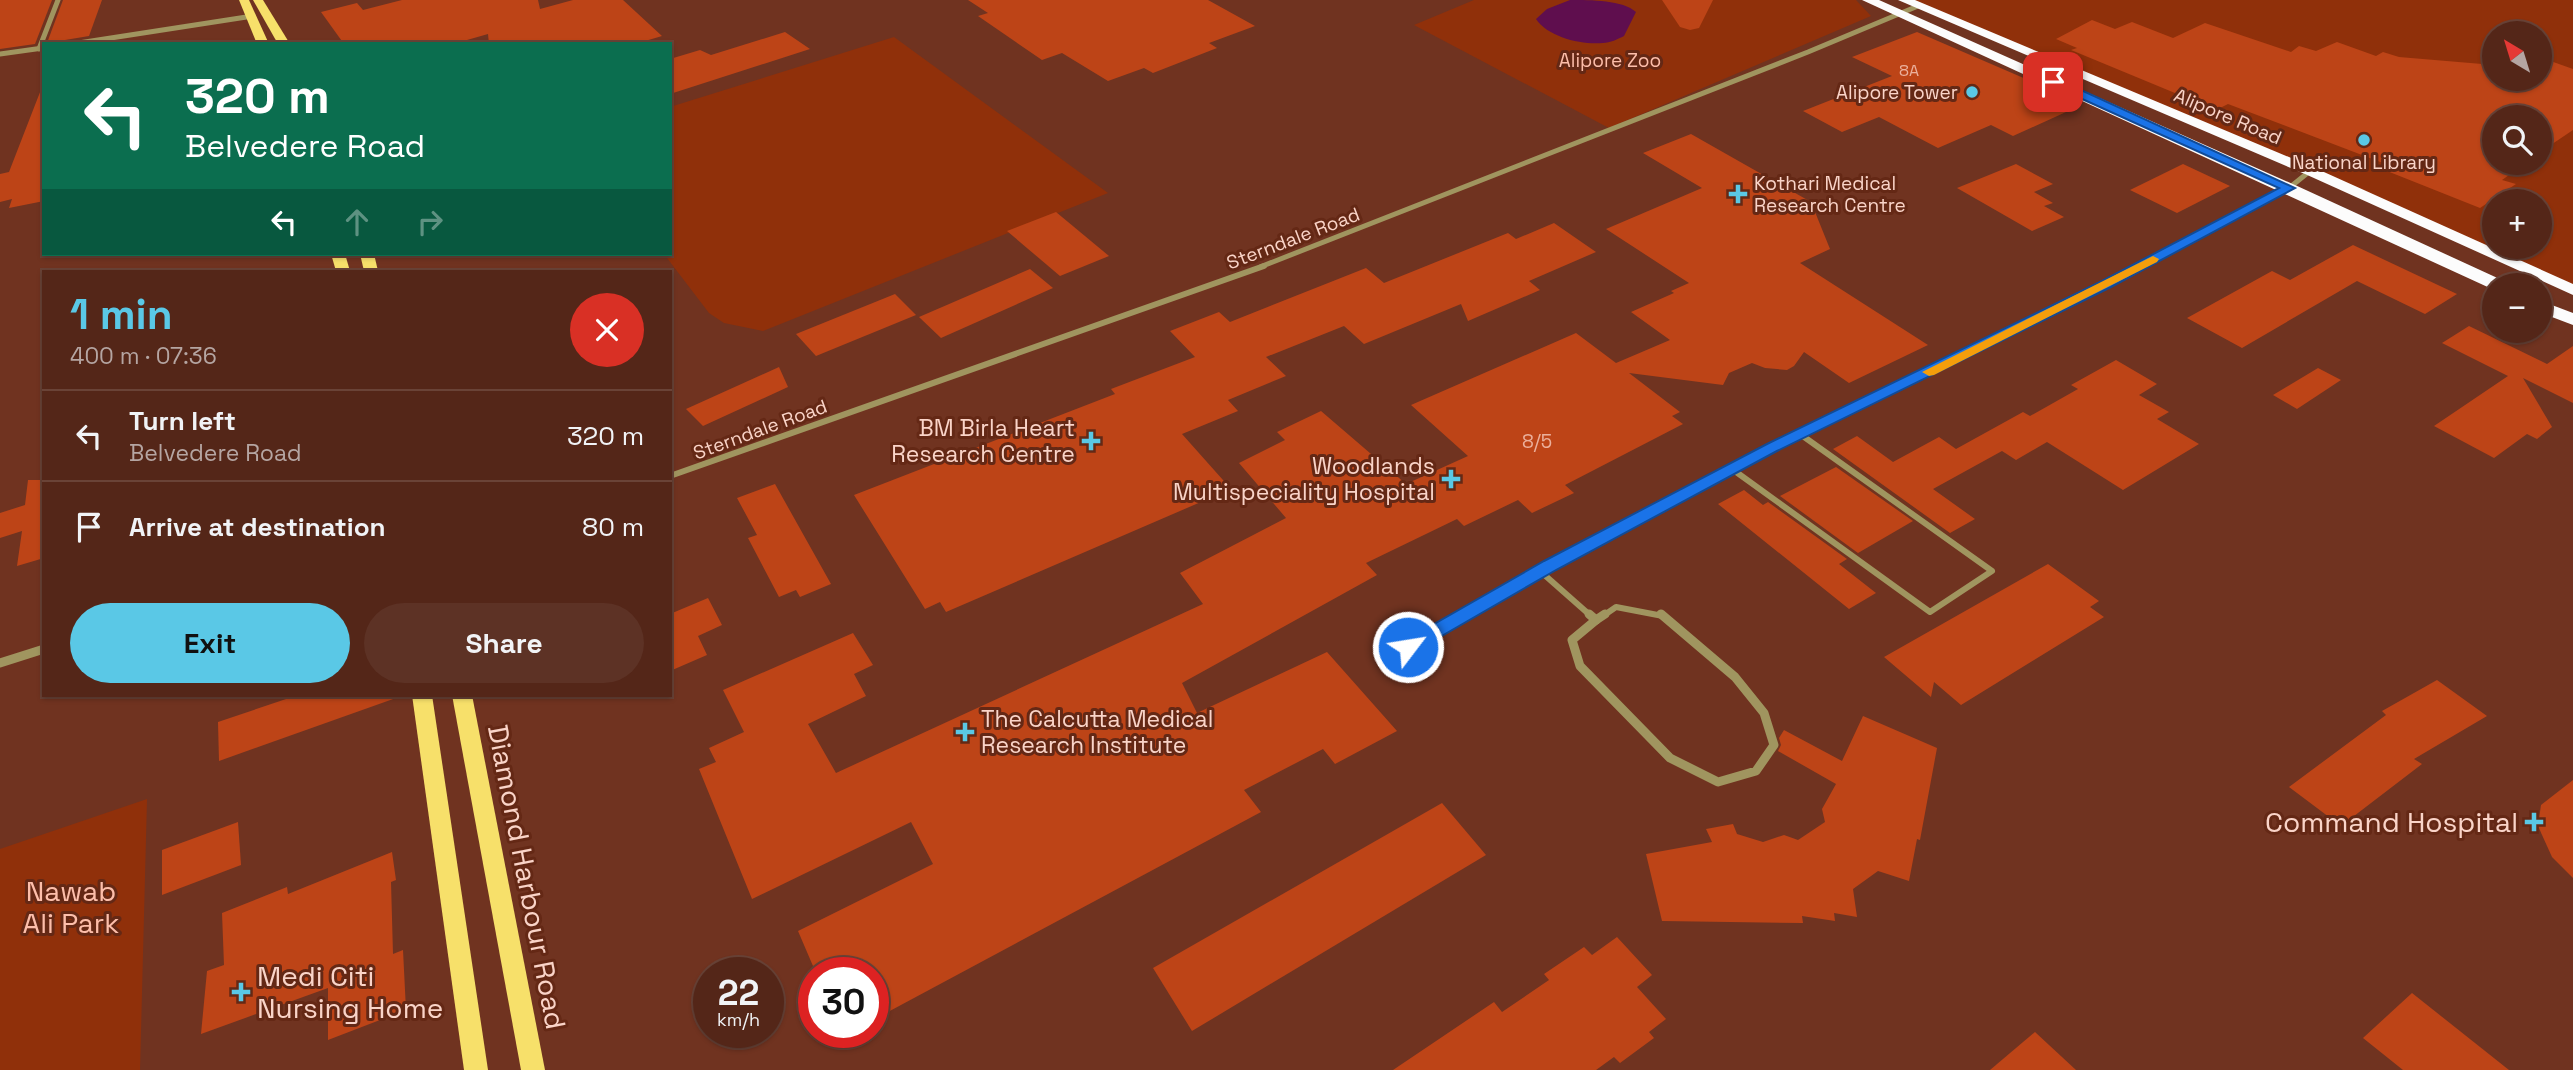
<!DOCTYPE html>
<html lang="en">
<head>
<meta charset="utf-8">
<style>
  body { margin:0; font-family:"Space Grotesk",sans-serif; background:#5d3225; color:#f1f3f6; height:100vh; display:flex; flex-direction:column; font-size:26px; white-space:nowrap }
  * { box-sizing:border-box; margin:0 }
  p { font-size:23px; color:#b5a5a2 }
  .icon { flex:none; width:38px; height:38px; fill:none; stroke:currentColor; stroke-width:2; stroke-linecap:round; stroke-linejoin:round }
  .map { position:relative; flex:1; overflow:hidden }
  .details { position:absolute; left:42px; top:270px; width:630px; height:427px; display:flex; flex-direction:column; background:#542618; border-radius:0px; box-shadow:0 2px 5px #0004,0 0 0 2px #6a4337 }
  .details>* { flex:none }
  .top-card { position:absolute; left:42px; top:42px; width:630px; height:214px; border-radius:0px; box-shadow:0 2px 5px #0004,0 0 0 2px #6a4337; background:#0b6e4f; color:#fff; overflow:hidden }
  .needle { width:46px; rotate:322deg }
  .tools { position:absolute; left:2482px; top:21px; display:grid; gap:14px }
  .tools a { display:grid; place-items:center; width:70px; height:70px; border-radius:50%; background:#542618; box-shadow:0 2px 5px #0004,0 0 0 2px #6a4337; font-size:35px }
  .speed { position:absolute; left:693px; top:957px; display:flex; gap:14px; font-size:35px; font-weight:700; text-align:center }
  .speed>* { display:grid; place-content:center; width:91px; height:91px; border-radius:50%; background:#542618; box-shadow:0 2px 5px #0004,0 0 0 2px #6a4337; line-height:1 }
  .speed small { font-size:18px; font-weight:400 }
  .speed .limit { border:10px solid #d22; background:#fff; color:#111 }
  .pin { position:absolute; display:grid; place-items:center; width:60px; height:60px; color:#fff; margin:-30px; border-radius:14px; box-shadow:0 4px 10px #0006 }
  .me { position:absolute; width:77px; margin:-38px; rotate:59deg; stroke-linejoin:round; filter:drop-shadow(0 0 5px #0008) }
  .turn { display:flex; align-items:center; gap:24px; height:147px; padding:0 28px; font-size:32px }
  .turn .icon { width:91px; height:91px; stroke-width:2.5 }
  .turn b { display:block; font-size:49px; line-height:60px }
  .lanes { display:flex; align-items:center; height:66px; padding:0 28px; background:#0003; justify-content:center; gap:35px; direction:ltr }
  .lanes .off { opacity:.35 }
  .round { display:grid; place-items:center; flex:none; width:74px; height:74px; border-radius:37px; background:#5d3225 }
  .overview { display:flex; align-items:center; justify-content:space-between; height:119px; padding:0 28px }
  h1 { font-size:42px; font-weight:800; line-height:52px; color:#5ac8e6 }
  .action { display:flex; gap:14px; margin-top:auto; padding:14px 28px }
  .action a { flex:1; height:80px; border-radius:42px; background:#5ac8e6; color:#111; font-size:28px; font-weight:800; line-height:80px; text-align:center }
  .action a+a { background:#5d3225; color:#f1f3f6 }
  ul { padding:0; list-style:none }
  li { display:flex; align-items:center; gap:21px; height:91px; padding:0 28px; border-top:2px solid #6a4337 }
  li div { flex:1 }
  li b { display:block; font-size:26px }
  li em { font-style:normal }
  .map>svg:first-child { display:block }
  .green { fill:#90300a; fill-rule:evenodd }
  .water { fill:#5f0e4e }
  .building { fill:#bd4417 }
  .lines { fill:none; stroke-linecap:round; stroke-linejoin:round }
  .street-far2 { stroke:#a0955f; stroke-width:5 }
  .street-far1 { stroke:#a0955f; stroke-width:6 }
  .street { stroke:#a0955f; stroke-width:9 }
  .primary { fill:#f7e06a; fill-rule:evenodd }
  .highway { fill:#fcfcfc; fill-rule:evenodd }
  .route { fill:#1a73e8; stroke:#114b97; stroke-width:2 }
  .slow { fill:#f59e0b }
  .poi-dot { fill:#5ac8e6; stroke:#642815; stroke-width:2.5 }
  .labels { text-anchor:middle; stroke-width:6; stroke-linejoin:round; paint-order:stroke }
  .far-number-label { font-size:16px; fill:#ebb09c }
  .far-park-label { font-size:19px; fill:#fdbeaa; stroke:#642815 }
  .far-poi-label { font-size:19px; fill:#fad4c8; stroke:#642815; text-anchor:end }
  .far-street-label { font-size:19px; fill:#fad4c8; stroke:#642815 }
  .number-label { font-size:19px; fill:#ebb09c }
  .poi-label { font-size:23px; fill:#fad4c8; stroke:#642815; text-anchor:end }
  .near-poi-label { font-size:28px; fill:#fad4c8; stroke:#642815; text-anchor:end }
  .near-street-label { font-size:28px; fill:#fad4c8; stroke:#642815 }
  .near-park-label { font-size:28px; fill:#fdbeaa; stroke:#642815 }
</style>
</head>
<body>
<div class="map">
<svg width="2573" height="1070" viewBox="0 0 2573 1070">
  <rect width="100%" height="100%" fill="#703320"/>
  <!-- green -->
  <g class="green">
    <polygon points="1474,0 1856,0 1871,16 1609,128 1414,25"/>
    <path d="M1913 0H2573V287ZM2494 33H2539V79H2494ZM2494 117H2539V163H2494ZM2494 201H2539V247H2494Z"/>
    <polygon points="894,37 1108,193 763,331 724,323 709,313 664,254 670,254 670,107"/>
    <polygon points="147,799 140,1070 0,1070 0,849"/>
  </g>
  <!-- water -->
  <path class="water" d="M1570 0C1591 0 1623 0 1636 12L1624 36C1618 39 1610 43 1603 43 1581 45 1548 37 1536 19L1547 9Z"/>
  <!-- building -->
  <g class="building">
    <polygon points="0,0 52,0 35,44 0,49"/>
    <polygon points="63,0 102,0 89,36 47,43"/>
    <polygon points="402,0 538,0 540,9 573,0 623,0 662,36 635,44 489,44 488,34 453,44 344,44 321,12 357,3 363,10"/>
    <polygon points="968,0 1208,0 1255,26 1209,43 1217,48 1153,73 1144,68 1108,81 1062,53 1042,60 978,16 988,13"/>
    <polygon points="1662,0 1713,0 1699,28 1690,30 1680,27"/>
    <polygon points="2092,20 2115,29 2132,22 2173,38 2205,23 2291,52 2299,46 2316,51 2337,42 2376,56 2383,52 2399,57 2494,65 2494,79 2539,79 2539,57 2573,69 2573,130 2539,153 2539,117 2494,117 2494,163 2526,163 2502,180 2516,184 2480,208 2387,171 2396,168 2228,104 2216,110 2071,50 2077,48 2056,39"/>
    <polygon points="785,32 810,49 670,94 670,59 700,50 711,55"/>
    <polygon points="1917,32 2040,85 2035,88 2077,107 2013,136 1991,125 1938,148 1879,117 1842,132 1803,111 1892,76 1852,57"/>
    <polygon points="42,87 44,201 9,208 12,199 0,202 0,174 9,172"/>
    <polygon points="1691,134 1811,202 1830,249 1800,263 1928,345 1849,383 1804,352 1794,366 1787,370 1765,368 1752,363 1729,373 1723,385 1629,373 1680,412 1672,416 1683,424 1565,485 1574,493 1532,513 1518,500 1464,526 1457,519 1366,563 1377,575 1182,683 1197,713 1327,652 1397,731 1335,764 1323,749 1244,790 1261,812 873,1020 873,973 816,973 798,931 933,864 911,822 752,899 699,769 716,762 709,748 744,732 723,690 853,633 873,665 854,674 866,696 808,724 836,773 1203,604 1180,573 1286,518 1239,463 1285,440 1277,432 1321,411 1406,484 1468,456 1411,405 1576,333 1616,363 1670,340 1631,312 1674,293 1671,291 1689,283 1606,229 1702,188 1643,153"/>
    <polygon points="2016,164 2053,184 2034,192 2053,203 2044,206 2064,217 2032,231 1957,188"/>
    <polygon points="2183,164 2230,186 2177,213 2130,190"/>
    <polygon points="1056,212 1109,256 1060,276 1007,231"/>
    <polygon points="1554,223 1596,252 1529,281 1540,290 1468,321 1461,304 1364,344 1344,326 1266,357 1286,376 1228,400 1238,411 1182,434 1231,489 946,612 940,602 925,609 854,495 1115,394 1111,389 1195,357 1170,331 1219,312 1230,322 1366,268 1384,283 1508,233 1516,239"/>
    <polygon points="2353,245 2457,294 2425,314 2357,281 2242,348 2187,318 2272,271 2290,280"/>
    <polygon points="1030,269 1053,288 941,338 919,317"/>
    <polygon points="895,294 916,315 816,356 796,334"/>
    <polygon points="2469,326 2547,364 2573,346 2573,403 2523,378 2552,427 2537,439 2527,434 2494,458 2434,426 2508,376 2442,343"/>
    <polygon points="2116,360 2157,384 2139,395 2169,412 2157,419 2199,444 2123,490 2047,442 2016,460 2002,451 1933,489 1975,519 1950,533 1833,449 1857,436 1893,462 1939,437 1956,449 2023,412 2030,416 2078,389 2071,385"/>
    <polygon points="779,367 788,387 703,426 686,409"/>
    <polygon points="2318,368 2341,380 2297,409 2273,395"/>
    <polygon points="1836,467 1913,521 1858,553 1780,496"/>
    <polygon points="28,480 44,480 44,558 17,566 22,531 0,538 0,513 25,505"/>
    <polygon points="775,484 831,584 800,597 796,590 779,597 748,538 757,535 737,498"/>
    <polygon points="1744,490 1763,505 1768,502 1847,559 1839,564 1876,593 1849,609 1718,504"/>
    <polygon points="2048,564 2099,601 2090,607 2104,617 1961,705 1934,682 1931,697 1884,657"/>
    <polygon points="708,598 722,625 698,636 707,655 670,671 670,614"/>
    <polygon points="2437,680 2487,716 2414,759 2422,764 2341,826 2289,787 2386,715 2382,711"/>
    <polygon points="298,695 396,695 396,698 219,761 218,722"/>
    <polygon points="1863,716 1937,748 1920,840 1917,839 1909,881 1878,871 1853,889 1857,917 1834,913 1835,921 1802,916 1803,923 1662,921 1646,854 1712,842 1706,829 1733,824 1737,834 1763,842 1784,835 1798,840 1825,822 1822,809 1836,784 1778,751 1781,745 1779,738 1784,730 1842,761"/>
    <polygon points="2573,780 2573,878 2552,857 2538,826 2541,805"/>
    <polygon points="1442,803 1486,855 1192,1031 1153,968"/>
    <polygon points="238,822 241,865 162,895 162,850"/>
    <polygon points="392,852 396,880 391,882 393,954 403,950 406,1010 328,1040 328,988 201,1034 207,971 224,965 222,913 287,887 288,894"/>
    <polygon points="1617,937 1652,975 1637,987 1666,1019 1649,1032 1654,1038 1620,1063 1614,1057 1596,1070 1393,1070 1494,1002 1502,1012 1549,980 1544,974 1584,947 1592,955"/>
    <polygon points="2412,993 2509,1070 2403,1070 2363,1038"/>
    <polygon points="2035,1032 2076,1070 1990,1070"/>
  </g>
  <g class="lines">
    <!-- street-far2 -->
    <g class="street-far2">
      <polyline points="72,44 253,16"/>
      <polyline points="39,49 58,0"/>
      <polyline points="0,54 43,48"/>
      <polyline points="1260,267 1808,52 1918,6"/>
      <polyline points="2138,267 2289,188 2310,171"/>
    </g>
    <!-- street-far1 -->
    <g class="street-far1">
      <polyline points="1732,469 1930,612 1992,571 1800,434"/>
      <polyline points="670,476 1264,266"/>
      <polyline points="1540,571 1591,616"/>
      <polyline points="1462,616 1550,565 1772,447 2141,266"/>
      <polyline points="1603,616 1616,607 1663,616"/>
    </g>
    <!-- street -->
    <g class="street">
      <polyline points="1589,614 1596,620"/>
      <polyline points="1596,620 1572,640 1580,666 1670,758 1718,782 1756,771 1774,745 1764,713 1735,677 1661,614"/>
      <polyline points="1596,620 1605,614"/>
      <polyline points="0,663 44,649"/>
      <polyline points="1387,670 1408,647 1465,614"/>
    </g>
    <!-- primary -->
    <g class="primary">
      <polygon points="239,0 249,0 269,44 257,44"/>
      <polygon points="253,0 263,0 290,44 278,44"/>
      <polygon points="331,254 345,254 350,271 336,271"/>
      <polygon points="360,254 374,254 378,271 364,271"/>
      <polygon points="412,695 432,695 488,1070 464,1070"/>
      <polygon points="452,695 472,695 545,1070 521,1070"/>
    </g>
    <!-- highway -->
    <g class="highway">
      <polygon points="1862,0 1879,0 2295,185 2504,281 2507,285 2494,285 2492,289"/>
      <polygon points="1898,0 1915,0 2315,168 2573,284 2573,295 2305,174"/>
      <polygon points="2539,300 2573,313 2573,325 2539,312"/>
    </g>
  </g>
  <!-- route -->
  <polygon class="route" points="2049,79 2057,79 2295,188 2111,287 1777,451 1556,570 1414,652 1401,652 1399,647 1401,643 1544,561 1767,444 2102,281 2279,188 2049,84"/>
  <!-- slow -->
  <polygon class="slow" points="2153,256 2159,259 2157,262 1934,375 1929,376 1922,372"/>
  <!-- markers -->
  <g class="poi-dot">
    <circle cx="1972" cy="92" r="7"/>
    <circle cx="2364" cy="140" r="7"/>
    <path d="M1734.5 183.5h7v7h7v7h-7v7h-7v-7h-7v-7h7z"/>
    <path d="M1087.5 430.5h7v7h7v7h-7v7h-7v-7h-7v-7h7z"/>
    <path d="M1447.5 468.5h7v7h7v7h-7v7h-7v-7h-7v-7h7z"/>
    <path d="M961.5 721.5h7v7h7v7h-7v7h-7v-7h-7v-7h7z"/>
    <path d="M2530.5 811.5h7v7h7v7h-7v7h-7v-7h-7v-7h7z"/>
    <path d="M237.5 981.5h7v7h7v7h-7v7h-7v-7h-7v-7h7z"/>
  </g>
  <g class="labels">
    <!-- far-number labels -->
    <g class="far-number-label">
      <text x="1909" y="76">8A</text>
    </g>
    <!-- far-park labels -->
    <g class="far-park-label">
      <text x="1610" y="67">Alipore Zoo</text>
    </g>
    <!-- far-poi labels -->
    <g class="far-poi-label">
      <text x="1958" y="99">Alipore Tower</text>
      <text x="2364" y="169" text-anchor="middle">National Library</text>
      <text x="1754" y="190" text-anchor="start">Kothari Medical<tspan x="1754" dy="22">Research Centre</tspan></text>
    </g>
    <!-- far-street labels -->
    <g class="far-street-label">
      <text transform="translate(2228 116) rotate(23)" y="7">Alipore Road</text>
      <text transform="translate(1293 238) rotate(-21)" y="7">Sterndale Road</text>
      <text transform="translate(760 429) rotate(-20)" y="7">Sterndale Road</text>
    </g>
    <!-- number labels -->
    <g class="number-label">
      <text x="1537" y="448">8/5</text>
    </g>
    <!-- poi labels -->
    <g class="poi-label">
      <text x="1075" y="436">BM Birla Heart<tspan x="1075" dy="26">Research Centre</tspan></text>
      <text x="1435" y="474">Woodlands<tspan x="1435" dy="26">Multispeciality Hospital</tspan></text>
      <text x="981" y="727" text-anchor="start">The Calcutta Medical<tspan x="981" dy="26">Research Institute</tspan></text>
    </g>
    <!-- near-poi labels -->
    <g class="near-poi-label">
      <text x="2518" y="832">Command Hospital</text>
      <text x="257" y="986" text-anchor="start">Medi Citi<tspan x="257" dy="32">Nursing Home</tspan></text>
    </g>
    <!-- near-street labels -->
    <g class="near-street-label">
      <text transform="translate(527 877) rotate(79)" y="10">Diamond Harbour Road</text>
    </g>
    <!-- near-park labels -->
    <g class="near-park-label">
      <text x="71" y="901">Nawab<tspan x="71" dy="32">Ali Park</tspan></text>
    </g>
  </g>
</svg>
<div class="tools">
<a><svg class="needle" viewBox="-14 -14 28 28"><path d="M0-13l5 13h-10z" fill="#e53935"/><path d="M0 13l5-13h-10z" fill="#b5a5a2"/></svg></a>
<a><svg class="icon" aria-label="search" viewBox="0 0 24 24"><circle cx="10" cy="10" r="6"/><path d="M15 15l6 6"/></svg></a>
<a>+</a>
<a>−</a>
</div>
<div class="speed"><div>22<small>km/h</small></div><div class="limit">30</div></div>
<div class="pin" style="left:2053px;top:82px;background:#d93025"><svg class="icon" aria-label="arrive" viewBox="0 0 24 24"><path d="M6 21V4h12l-3 4 3 4H6"/></svg></div>
<svg class="me" style="left:1408px;top:647px" viewBox="-20 -20 40 40"><circle r="17" fill="#1a73e8" stroke="#fff" stroke-width="3"/><path d="M0-11L8 9 0 5-8 9z" fill="#fff"/></svg>
<div class="top-card">
<div class="turn"><svg class="icon" aria-label="left" viewBox="0 0 24 24"><path d="M17 20v-9H6M10 6l-5 5 5 5"/></svg><div><b>320 m</b>Belvedere Road</div></div>
<div class="lanes"><svg class="icon" aria-label="left" viewBox="0 0 24 24"><path d="M17 20v-9H6M10 6l-5 5 5 5"/></svg><svg class="icon off" aria-label="ahead" viewBox="0 0 24 24"><path d="M12 20V5M6 11l6-6 6 6"/></svg><svg class="icon off" aria-label="right" viewBox="0 0 24 24"><path d="M7 20v-9h11M14 6l5 5-5 5"/></svg></div>
</div>
<section class="details">
<div class="overview"><div><h1>1 min</h1><p>400 m · 07:36</p></div><a class="round" style="background:#d93025;color:#fff"><svg class="icon" aria-label="close" viewBox="0 0 24 24"><path d="M6 6l12 12M18 6L6 18"/></svg></a></div>
<ul>
<li><svg class="icon" aria-label="left" viewBox="0 0 24 24"><path d="M17 20v-9H6M10 6l-5 5 5 5"/></svg><div><b>Turn left</b><p>Belvedere Road</p></div><em>320 m</em></li>
<li><svg class="icon" aria-label="arrive" viewBox="0 0 24 24"><path d="M6 21V4h12l-3 4 3 4H6"/></svg><div><b>Arrive at destination</b></div><em>80 m</em></li>
</ul>
<div class="action"><a>Exit</a><a>Share</a></div>
</section>
</div>
</body>
</html>
